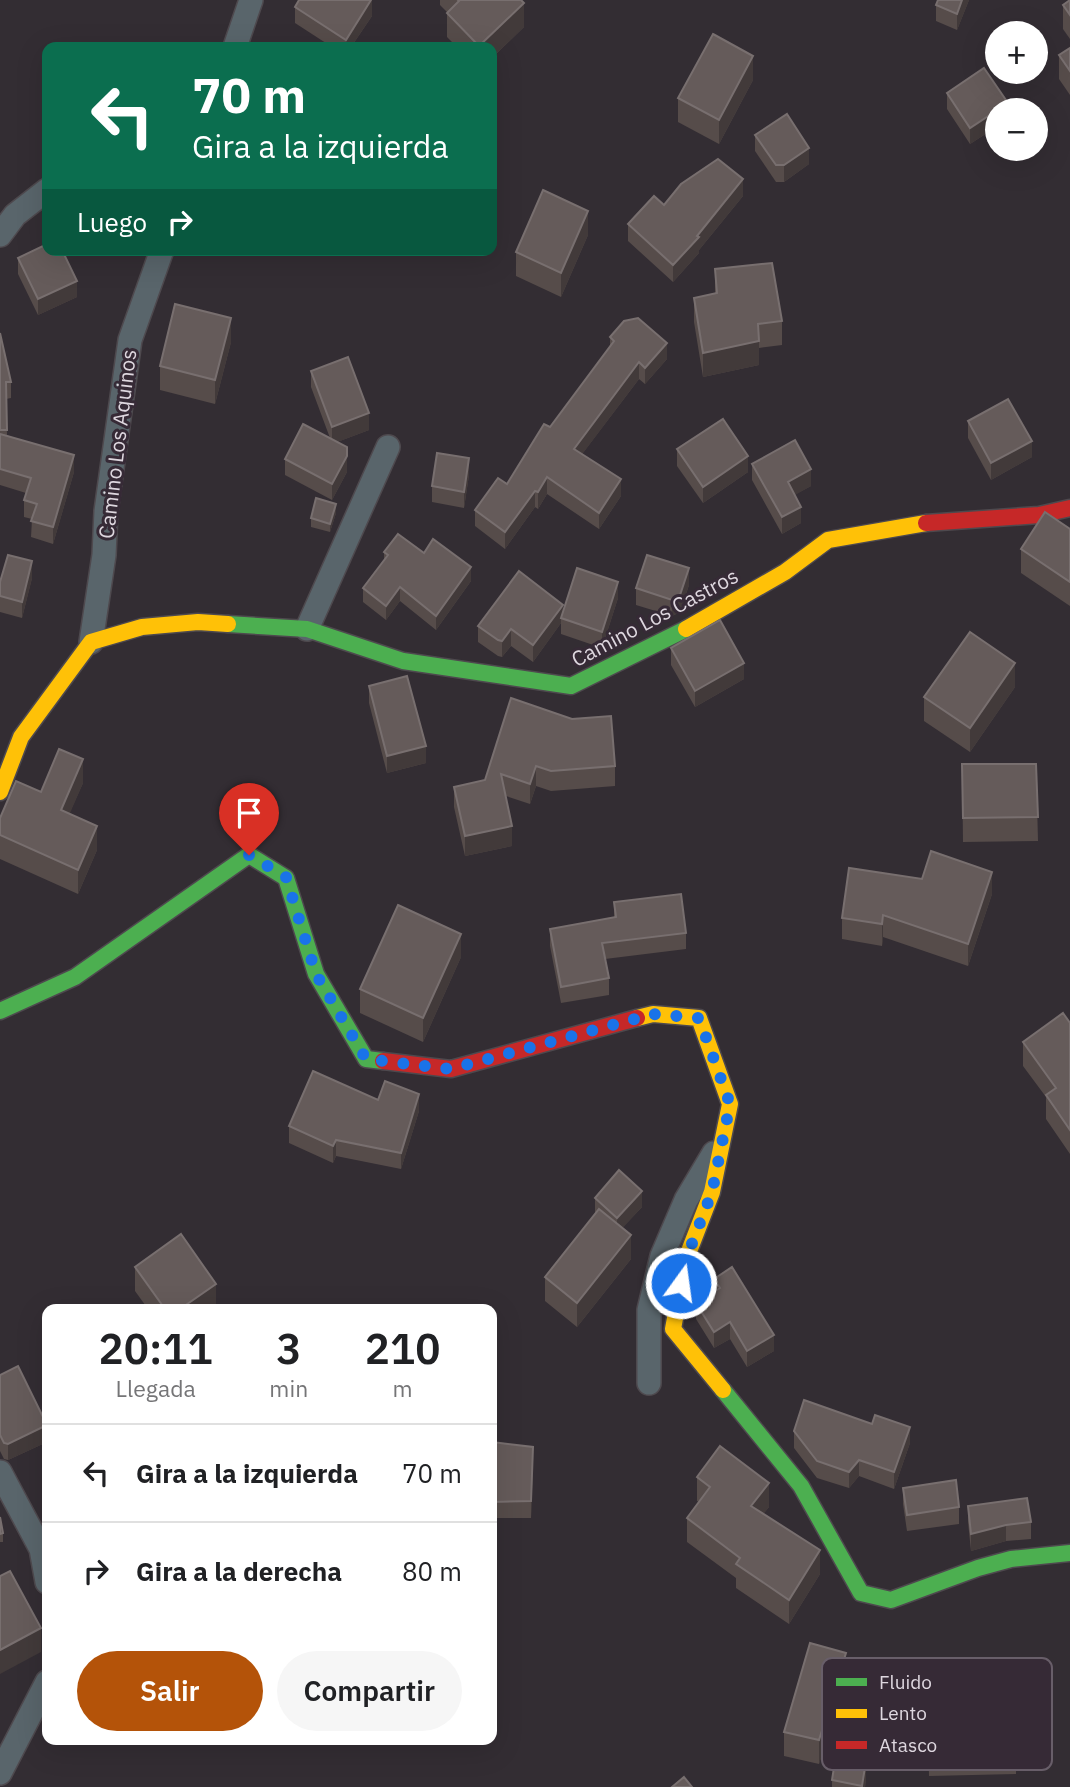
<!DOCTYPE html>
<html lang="es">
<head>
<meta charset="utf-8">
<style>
  body { margin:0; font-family:"IBM Plex Sans",sans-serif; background:#f6f6f6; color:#202124; height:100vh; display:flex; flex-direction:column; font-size:26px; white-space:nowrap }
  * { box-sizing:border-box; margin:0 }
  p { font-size:23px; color:#757577 }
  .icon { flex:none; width:38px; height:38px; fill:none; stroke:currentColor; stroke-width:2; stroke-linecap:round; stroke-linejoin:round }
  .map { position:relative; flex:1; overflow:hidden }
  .drawer { position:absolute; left:42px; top:1304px; width:455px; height:441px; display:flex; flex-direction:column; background:#fff; border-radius:14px; box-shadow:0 7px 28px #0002 }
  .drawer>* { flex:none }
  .top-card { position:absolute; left:42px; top:42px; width:455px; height:214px; border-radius:14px; box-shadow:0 7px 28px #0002; background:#0b6e4f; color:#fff; overflow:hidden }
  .tools { position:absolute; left:985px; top:21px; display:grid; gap:14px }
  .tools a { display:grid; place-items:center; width:63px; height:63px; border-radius:50%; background:#fff; box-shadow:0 7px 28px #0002; font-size:35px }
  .pin { position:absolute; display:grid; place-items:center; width:60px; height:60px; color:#fff; margin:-72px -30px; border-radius:50% 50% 50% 0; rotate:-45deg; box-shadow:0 0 7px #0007 }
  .pin .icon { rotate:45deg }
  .me { position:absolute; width:77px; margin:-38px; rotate:14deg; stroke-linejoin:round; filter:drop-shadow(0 0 5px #0008) }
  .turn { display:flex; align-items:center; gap:24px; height:147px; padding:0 35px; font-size:32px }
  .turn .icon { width:91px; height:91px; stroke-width:2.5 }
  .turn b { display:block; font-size:49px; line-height:60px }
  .then { display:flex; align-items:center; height:66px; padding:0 35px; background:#0003; gap:14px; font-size:26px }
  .eta { display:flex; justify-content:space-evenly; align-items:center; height:119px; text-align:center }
  .eta b { font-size:42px; font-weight:600; line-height:49px }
  .button { display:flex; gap:14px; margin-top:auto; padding:14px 35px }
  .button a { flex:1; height:80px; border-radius:42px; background:#b45309; color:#fff; font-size:28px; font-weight:600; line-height:80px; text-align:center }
  .button a+a { background:#f6f6f6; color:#202124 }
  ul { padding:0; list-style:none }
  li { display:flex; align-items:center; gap:21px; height:98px; padding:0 35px; border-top:2px solid #e0e0e0 }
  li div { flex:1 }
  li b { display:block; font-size:26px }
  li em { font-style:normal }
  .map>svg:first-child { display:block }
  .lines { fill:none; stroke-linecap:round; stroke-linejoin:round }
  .street-casing { stroke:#4e494e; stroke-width:26 }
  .fast-casing { stroke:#4e494e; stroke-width:19 }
  .slow-casing { stroke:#4e494e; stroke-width:19 }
  .jam-casing { stroke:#4e494e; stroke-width:19 }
  .street { stroke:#59656b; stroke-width:23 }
  .fast { stroke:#4caf50; stroke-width:16 }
  .slow { stroke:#ffc107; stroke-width:16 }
  .jam { stroke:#c62828; stroke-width:16 }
  .wall { fill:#564c4a }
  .shaded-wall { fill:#423a3a }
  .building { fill:#655b5a; stroke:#786f6f; stroke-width:2 }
  .route { stroke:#1a73e8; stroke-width:12; stroke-dasharray:0 21.6 }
  .labels { text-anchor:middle; stroke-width:6; stroke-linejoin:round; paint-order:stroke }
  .street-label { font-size:21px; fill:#ded7df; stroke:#362a36 }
  .key { fill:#362a36; stroke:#685e69; stroke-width:2 }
  .key-label { font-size:19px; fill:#ded7df }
</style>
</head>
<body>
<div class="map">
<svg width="1070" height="1787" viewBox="0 0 1070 1787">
  <rect width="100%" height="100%" fill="#332d33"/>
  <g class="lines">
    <!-- street casing -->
    <g class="street-casing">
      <g id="street">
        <polyline points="235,47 251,0"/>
        <polyline points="0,235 15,215 47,190"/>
        <polyline points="307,629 388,447"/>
        <polyline points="91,642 104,555 106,511 130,340 162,250"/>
        <polyline points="649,1383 649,1310 662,1256 686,1200 714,1153"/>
        <polyline points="0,1472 41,1549 47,1582"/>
        <polyline points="0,1773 47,1682"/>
      </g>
    </g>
    <!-- fast casing -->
    <g class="fast-casing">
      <g id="fast">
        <polyline points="228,624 307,629 403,661 571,686 686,629"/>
        <polyline points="0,1011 75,977 249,855 286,878 316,974 366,1059 383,1061"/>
        <polyline points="723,1390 801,1486 861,1593 891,1600 978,1568 1011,1559 1070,1553"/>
      </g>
    </g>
    <!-- slow casing -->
    <g class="slow-casing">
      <g id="slow">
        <polyline points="686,629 785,572 828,540 926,523"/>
        <polyline points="0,792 21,737 91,642 142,627 198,622 228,624"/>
        <polyline points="637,1018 653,1014 699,1018 730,1104 712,1192 686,1259 673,1329 723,1390"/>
      </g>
    </g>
    <!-- jam casing -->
    <g class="jam-casing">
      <g id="jam">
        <polyline points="926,523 1039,515 1070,508"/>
        <polyline points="383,1061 451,1069 637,1018"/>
      </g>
    </g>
    <!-- street -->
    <use href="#street" class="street"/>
    <!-- fast -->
    <use href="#fast" class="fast"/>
    <!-- slow -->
    <use href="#slow" class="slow"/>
    <!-- jam -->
    <use href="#jam" class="jam"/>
  </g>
  <!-- wall -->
  <g class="wall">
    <polygon points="440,0 521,0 524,27 492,58 492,47 457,47 447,37 447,12 440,5"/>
    <polygon points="969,0 957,30 936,21 936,5"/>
    <polygon points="1070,0 1070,39 1063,29 1063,5"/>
    <polygon points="295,7 372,16 351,47 332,47 295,23"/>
    <polygon points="1070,48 1070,95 1059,79 1059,55"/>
    <polygon points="753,80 719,144 678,122 678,98"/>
    <polygon points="947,93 1008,110 998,110 998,126 970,144 947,109"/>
    <polygon points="755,135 809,164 784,182 776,182 755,151"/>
    <polygon points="743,196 699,250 699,253 673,282 628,241 628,224 664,205"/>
    <polygon points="588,235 561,297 516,276 516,252"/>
    <polygon points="18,258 77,297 38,315 18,274"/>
    <polygon points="715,269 782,321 782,345 759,348 759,365 703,377 694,322 694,298 715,293"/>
    <polygon points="0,333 11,382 11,398 6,399 7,435 74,472 53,544 31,537 32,519 24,517 24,500 26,493 0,485"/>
    <polygon points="610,337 667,359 645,384 639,379 582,454 621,496 599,529 547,494 538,509 535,507 505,549 475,526 475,510 507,484 550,427 610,347"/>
    <polygon points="231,342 215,404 160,390 160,366"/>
    <polygon points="311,371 369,430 337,442 347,472 332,500 285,475 285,459 330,438 311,387"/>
    <polygon points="968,421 1032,457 991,480 968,438"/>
    <polygon points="677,449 748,472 703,503 677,466"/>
    <polygon points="752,464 811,486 794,495 801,523 782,534 752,480"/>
    <polygon points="469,475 464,508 432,502 432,486"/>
    <polygon points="336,513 330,532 311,527 311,518"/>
    <polygon points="1070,529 1070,606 1021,573 1021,549"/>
    <polygon points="384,552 424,553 471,581 436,630 400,601 386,620 363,602 363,588 384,561"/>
    <polygon points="32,578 22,618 0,612 0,582"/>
    <polygon points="689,585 680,612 672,616 636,605 636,588"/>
    <polygon points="618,598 602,648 561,634 561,623 533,662 511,646 502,657 498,656 478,642 478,626 563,613"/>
    <polygon points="671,648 744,679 695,707 671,665"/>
    <polygon points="369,686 426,763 387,773 369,703"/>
    <polygon points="1015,687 970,752 924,721 924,697"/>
    <polygon points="511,698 615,766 615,786 551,791 536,786 530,804 506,796 512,846 465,856 454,807 454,787 485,780"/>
    <polygon points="962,764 1036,764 1038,841 963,842"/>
    <polygon points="83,783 69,814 97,850 78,894 0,859 0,818 41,792"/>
    <polygon points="992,894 968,966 883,937 882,946 842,939 842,918"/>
    <polygon points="614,902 686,933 686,949 605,959 609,978 609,995 561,1003 550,946 550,929 614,918"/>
    <polygon points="461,957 423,1042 360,1013 360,989"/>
    <polygon points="1070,1023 1070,1154 1046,1119 1046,1097 1023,1066 1023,1042"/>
    <polygon points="378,1100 419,1111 401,1169 336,1156 333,1163 289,1143 289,1126"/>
    <polygon points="595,1198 642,1207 622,1228 631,1259 577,1327 545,1301 545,1277 595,1214"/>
    <polygon points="135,1267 216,1308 214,1309 148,1309 135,1291"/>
    <polygon points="714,1279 774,1351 747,1367 730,1339 714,1348 696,1319 696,1303 714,1292"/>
    <polygon points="0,1375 47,1442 8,1460 4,1459 0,1451"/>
    <polygon points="794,1431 910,1443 894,1489 859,1476 849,1488 817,1478 794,1448"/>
    <polygon points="492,1442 533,1464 531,1518 492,1518"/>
    <polygon points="697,1477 769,1507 763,1514 820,1574 789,1624 736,1588 736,1578 687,1542 687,1518 699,1502 697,1501"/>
    <polygon points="903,1488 959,1507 959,1524 907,1531 903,1504"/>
    <polygon points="968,1506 1031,1522 1031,1539 1006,1541 971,1551 968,1522"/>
    <polygon points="0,1517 3,1533 3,1542 0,1542"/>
    <polygon points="927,1675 1016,1750 1016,1774 929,1776"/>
    <polygon points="846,1677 819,1764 784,1756 784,1732"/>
    <polygon points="866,1778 865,1787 832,1787 832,1780"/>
  </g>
  <!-- shaded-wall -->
  <g class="shaded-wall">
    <polygon points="372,0 372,16 351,47 346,47 346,40"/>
    <polygon points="962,0 969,0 957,30 957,14"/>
    <polygon points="524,3 524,27 492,58 492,47 479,46"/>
    <polygon points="753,56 753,80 719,144 719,120"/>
    <polygon points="1008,103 1008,110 998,110 998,126 970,144 970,128"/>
    <polygon points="809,148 809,164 784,182 784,165"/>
    <polygon points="743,179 743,196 699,250 699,253 673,282 673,265"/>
    <polygon points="588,211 588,235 561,297 561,273"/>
    <polygon points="77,281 77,297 38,315 38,299"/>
    <polygon points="231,318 231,342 215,404 215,380"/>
    <polygon points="759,341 759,365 703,377 703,353"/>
    <polygon points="667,343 667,359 645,384 645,368"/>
    <polygon points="639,362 639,379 574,465 574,449"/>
    <polygon points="369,413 369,430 332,444 332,427"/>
    <polygon points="1032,441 1032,457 991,480 991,463"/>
    <polygon points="74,455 74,472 53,544 53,527"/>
    <polygon points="347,456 347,472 332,500 332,484"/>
    <polygon points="748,456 748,472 703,503 703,487"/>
    <polygon points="469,458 469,475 464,508 464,492"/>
    <polygon points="811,469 811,486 788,499 788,482"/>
    <polygon points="547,477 547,494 538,509 538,492"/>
    <polygon points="621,479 621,496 599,529 599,513"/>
    <polygon points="535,491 535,507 505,549 505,532"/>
    <polygon points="336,504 336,513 330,532 330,524"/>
    <polygon points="801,507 801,523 782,534 782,517"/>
    <polygon points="32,561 32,578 22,618 22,602"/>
    <polygon points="471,567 471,581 436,630 436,616"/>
    <polygon points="689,568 689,585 680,612 672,616 672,600"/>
    <polygon points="618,582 618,598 602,648 602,632"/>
    <polygon points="400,587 400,601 386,620 386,606"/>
    <polygon points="563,605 563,619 561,618 561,623 533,662 533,645"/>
    <polygon points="511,629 511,646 502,657 502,641"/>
    <polygon points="744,663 744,679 695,707 695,691"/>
    <polygon points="1015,663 1015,687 970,752 970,728"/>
    <polygon points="426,746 426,763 387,773 387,756"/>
    <polygon points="83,759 83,783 61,834 61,810"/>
    <polygon points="536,766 536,786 530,804 530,784"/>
    <polygon points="97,826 97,850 78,894 78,870"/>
    <polygon points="512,826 512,846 465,856 465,836"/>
    <polygon points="992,872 992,894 968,966 968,944"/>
    <polygon points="883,915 883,937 882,946 882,924"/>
    <polygon points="461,934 461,957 423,1042 423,1018"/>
    <polygon points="419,1094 419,1111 401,1169 401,1153"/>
    <polygon points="336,1140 336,1156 333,1163 333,1146"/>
    <polygon points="642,1191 642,1207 617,1234 617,1218"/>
    <polygon points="631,1235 631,1259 577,1327 577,1303"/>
    <polygon points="216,1284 216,1308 214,1309 180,1309"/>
    <polygon points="730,1322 730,1339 714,1348 714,1332"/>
    <polygon points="774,1335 774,1351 747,1367 747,1351"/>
    <polygon points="47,1425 47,1442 8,1460 8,1444"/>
    <polygon points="910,1427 910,1443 894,1489 894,1472"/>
    <polygon points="533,1447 533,1464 531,1518 531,1501"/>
    <polygon points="859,1460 859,1476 849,1488 849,1472"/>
    <polygon points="769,1483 769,1507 751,1530 751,1506"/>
    <polygon points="1006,1525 1006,1541 971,1551 971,1534"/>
    <polygon points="820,1550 820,1574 789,1624 789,1600"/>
    <polygon points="41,1628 41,1652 0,1674 0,1650"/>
    <polygon points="846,1653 846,1677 819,1764 819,1740"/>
    <polygon points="866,1761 866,1778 865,1787 862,1787"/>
  </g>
  <!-- building -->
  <g class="building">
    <polygon points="299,0 371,0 346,40 295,7"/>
    <polygon points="458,0 521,0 524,3 479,46 447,13 459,1"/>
    <polygon points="938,0 962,0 957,14 936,5"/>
    <polygon points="1070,0 1070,15 1063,5"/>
    <polygon points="713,34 753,56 719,120 678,98"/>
    <polygon points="1070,48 1070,71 1059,55"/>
    <polygon points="984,68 1008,103 970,128 947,93"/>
    <polygon points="787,114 809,148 784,165 776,165 755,135"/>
    <polygon points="718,159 743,179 697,236 699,237 673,265 628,224 654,196 664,205 681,184"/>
    <polygon points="543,190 588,211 561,273 516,252"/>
    <polygon points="47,244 47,250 62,250 77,281 38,299 18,258"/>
    <polygon points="772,263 782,321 758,324 759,341 703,353 694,298 717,293 715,269"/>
    <polygon points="175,304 231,318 215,380 160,366"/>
    <polygon points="638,318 667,343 645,368 639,362 574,449 621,479 599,513 547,477 538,492 535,491 505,532 475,510 498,478 507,484 544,424 550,427 614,341 610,337 624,321"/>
    <polygon points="0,333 11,382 6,382 7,430 0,430"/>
    <polygon points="348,357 369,413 332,427 311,371"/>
    <polygon points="1008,399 1032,441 991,463 968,421"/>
    <polygon points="723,419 748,456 703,487 677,449"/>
    <polygon points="303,424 347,447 347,456 332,484 285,459"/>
    <polygon points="0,434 74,455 53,527 31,521 37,504 24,500 31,478 0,469"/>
    <polygon points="795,440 811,469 788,482 801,507 782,517 752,464"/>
    <polygon points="437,453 469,458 464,492 432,486"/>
    <polygon points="316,498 336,504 330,524 311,518"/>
    <polygon points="1045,512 1070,529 1070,582 1021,549"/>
    <polygon points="398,534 424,553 433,539 471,567 436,616 400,587 386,606 363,588 388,555 384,552"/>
    <polygon points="8,555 32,561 22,602 0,596 0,582"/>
    <polygon points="647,555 689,568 680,595 672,600 636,588"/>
    <polygon points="577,568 618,582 602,632 561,618"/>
    <polygon points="519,571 563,605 533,645 511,629 502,641 498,640 478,626"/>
    <polygon points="720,620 744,663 695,691 671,648"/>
    <polygon points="970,632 1015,663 970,728 924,697"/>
    <polygon points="407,676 426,746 387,756 369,686"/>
    <polygon points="511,698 572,719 611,716 615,766 551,771 536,766 530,784 501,774 512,826 465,836 454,787 485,780"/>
    <polygon points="59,749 83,759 61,810 97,826 78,870 0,835 0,818 16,781 41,792"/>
    <polygon points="962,764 1036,764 1038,817 963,818"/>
    <polygon points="931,851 992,872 968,944 883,915 882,924 842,918 849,868 922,879"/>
    <polygon points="681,894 686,933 602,943 609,978 561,987 550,929 616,917 614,902"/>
    <polygon points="398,905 461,934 423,1018 360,989"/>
    <polygon points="1063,1013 1070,1023 1070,1130 1046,1095 1056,1088 1023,1042"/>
    <polygon points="313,1071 378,1100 385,1081 419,1094 401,1153 336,1140 333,1146 289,1126"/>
    <polygon points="619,1170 642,1191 617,1218 595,1198"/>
    <polygon points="599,1209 631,1235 577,1303 545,1277"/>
    <polygon points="181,1234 216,1284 180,1309 165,1309 135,1267"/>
    <polygon points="732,1267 774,1335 747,1351 730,1322 714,1332 696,1303 720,1288 714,1279"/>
    <polygon points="18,1366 47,1425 8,1444 4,1443 0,1435 0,1375"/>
    <polygon points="804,1400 872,1424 875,1415 910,1427 894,1472 859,1460 849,1472 817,1461 794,1431"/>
    <polygon points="492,1442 533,1447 531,1501 492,1502"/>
    <polygon points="720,1446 769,1483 751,1506 820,1550 789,1600 736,1564 740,1558 687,1518 710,1487 697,1477"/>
    <polygon points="956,1480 959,1507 907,1515 903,1488"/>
    <polygon points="1027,1498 1031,1522 1006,1525 971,1534 968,1506"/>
    <polygon points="0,1517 3,1533 0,1534"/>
    <polygon points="10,1571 41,1628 0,1650 0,1576"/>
    <polygon points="810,1643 846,1653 819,1740 784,1732"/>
    <polygon points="836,1755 866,1761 862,1786 832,1780"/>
    <polygon points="684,1777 692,1787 672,1787"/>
  </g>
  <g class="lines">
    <!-- route -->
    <polyline class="route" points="249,855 286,877 316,974 366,1059 451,1069 653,1014 699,1018 730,1104 712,1192 686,1259 681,1283"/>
  </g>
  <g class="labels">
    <!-- street labels -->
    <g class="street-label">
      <text transform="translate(118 444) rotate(-83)" y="7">Camino Los Aquinos</text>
      <text transform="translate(655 618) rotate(-28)" y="7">Camino Los Castros</text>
    </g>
  </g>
  <!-- legend -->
  <rect x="822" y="1658" width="230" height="112" rx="10" class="key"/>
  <rect x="836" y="1678" width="31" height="8" fill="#4caf50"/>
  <rect x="836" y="1709" width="31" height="9" fill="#ffc107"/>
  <rect x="836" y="1741" width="31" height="8" fill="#c62828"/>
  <g class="key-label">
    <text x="879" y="1689">Fluido</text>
    <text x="879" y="1720">Lento</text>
    <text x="879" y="1752">Atasco</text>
  </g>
</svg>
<div class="tools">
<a>+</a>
<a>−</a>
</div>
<div class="pin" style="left:249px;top:855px;background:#d93025"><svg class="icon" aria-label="arrive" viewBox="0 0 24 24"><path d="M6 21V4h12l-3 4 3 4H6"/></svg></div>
<svg class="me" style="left:681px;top:1283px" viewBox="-20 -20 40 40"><circle r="17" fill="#1a73e8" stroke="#fff" stroke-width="3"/><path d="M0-11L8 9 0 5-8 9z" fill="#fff"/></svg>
<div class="top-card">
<div class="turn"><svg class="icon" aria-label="left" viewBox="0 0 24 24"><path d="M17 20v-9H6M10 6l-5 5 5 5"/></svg><div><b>70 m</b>Gira a la izquierda</div></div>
<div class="then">Luego<svg class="icon" aria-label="right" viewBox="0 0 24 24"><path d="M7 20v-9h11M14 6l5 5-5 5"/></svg></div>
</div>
<section class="drawer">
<div class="eta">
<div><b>20:11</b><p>Llegada</p></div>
<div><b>3</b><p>min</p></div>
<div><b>210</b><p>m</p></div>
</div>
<ul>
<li><svg class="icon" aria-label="left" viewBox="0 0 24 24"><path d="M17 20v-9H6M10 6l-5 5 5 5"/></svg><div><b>Gira a la izquierda</b></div><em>70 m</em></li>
<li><svg class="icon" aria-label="right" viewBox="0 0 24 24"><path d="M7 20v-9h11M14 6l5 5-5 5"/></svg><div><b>Gira a la derecha</b></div><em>80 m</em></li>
</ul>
<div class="button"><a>Salir</a><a>Compartir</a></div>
</section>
</div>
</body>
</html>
